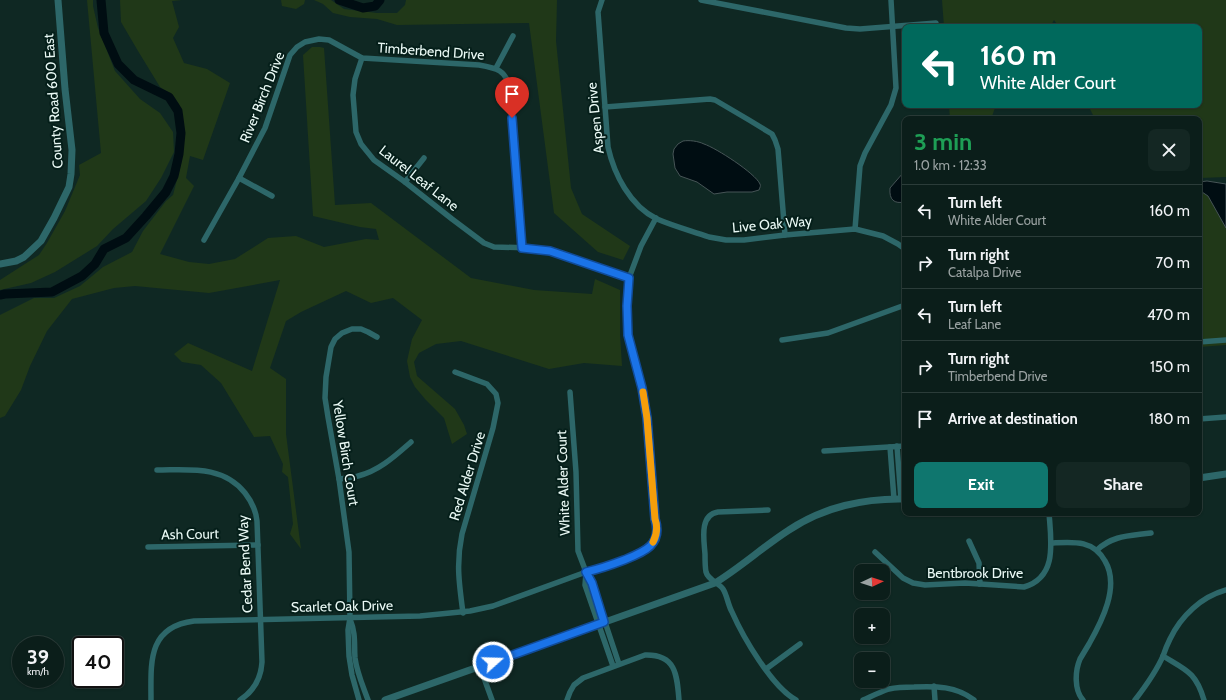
<!DOCTYPE html>
<html lang="en">
<head>
<meta charset="utf-8">
<style>
  body { margin:0; font-family:Cabin,sans-serif; background:#142723; color:#f1f3f6; height:100vh; display:flex; flex-direction:column; font-size:15px; white-space:nowrap }
  * { box-sizing:border-box; margin:0 }
  p { font-size:13px; color:#9aa2a2 }
  .icon { flex:none; width:22px; height:22px; fill:none; stroke:currentColor; stroke-width:2; stroke-linecap:round; stroke-linejoin:round }
  .map { position:relative; flex:1; overflow:hidden }
  .sheet { position:absolute; left:902px; top:116px; width:300px; height:400px; display:flex; flex-direction:column; background:#0b1e1a; border-radius:8px; box-shadow:0 1px 3px #0004,0 0 0 1px #2b3c39 }
  .sheet>* { flex:none }
  .top-card { position:absolute; left:902px; top:24px; width:300px; height:84px; border-radius:8px; box-shadow:0 1px 3px #0004,0 0 0 1px #2b3c39; background:#00695c; color:#fff; overflow:hidden }
  .needle { width:26px; rotate:86deg }
  .tools { position:absolute; left:854px; top:564px; display:grid; gap:8px }
  .tools a { display:grid; place-items:center; width:36px; height:36px; border-radius:8px; background:#0b1e1a; box-shadow:0 1px 3px #0004,0 0 0 1px #2b3c39; font-size:20px }
  .speed { position:absolute; left:12px; top:636px; display:flex; gap:8px; font-size:20px; font-weight:700; text-align:center }
  .speed>* { display:grid; place-content:center; width:52px; height:52px; border-radius:50%; background:#0b1e1a; box-shadow:0 1px 3px #0004,0 0 0 1px #2b3c39; line-height:1 }
  .speed small { font-size:10px; font-weight:400 }
  .speed .limit { border:2px solid #111; border-radius:6px; background:#fff; color:#111 }
  .pin { position:absolute; display:grid; place-items:center; width:34px; height:34px; color:#fff; margin:-41px -17px; border-radius:50% 50% 50% 0; rotate:-45deg; box-shadow:0 0 4px #0007 }
  .pin .icon { rotate:45deg }
  .me { position:absolute; width:44px; margin:-22px; rotate:70deg; stroke-linejoin:round; filter:drop-shadow(0 0 3px #0008) }
  .turn { display:flex; align-items:center; gap:14px; height:84px; padding:0 12px; font-size:18px }
  .turn .icon { width:52px; height:52px; stroke-width:2.5 }
  .turn b { display:block; font-size:28px; line-height:34px }
  .round { display:grid; place-items:center; flex:none; width:42px; height:42px; border-radius:8px; background:#142723 }
  .overview { display:flex; align-items:center; justify-content:space-between; height:68px; padding:0 12px }
  h1 { font-size:24px; font-weight:700; line-height:30px; color:#1e9e55 }
  .primary-button { display:flex; gap:8px; margin-top:auto; padding:8px 12px }
  .primary-button a { flex:1; height:46px; border-radius:8px; background:#0f766e; color:#fff; font-size:16px; font-weight:700; line-height:46px; text-align:center }
  .primary-button a+a { background:#142723; color:#f1f3f6 }
  ul { padding:0; list-style:none }
  li { display:flex; align-items:center; gap:12px; height:52px; padding:0 12px; border-top:1px solid #2b3c39 }
  li div { flex:1 }
  li b { display:block; font-size:15px }
  li em { font-style:normal }
  .map>svg:first-child { display:block }
  .green { fill:#203818 }
  .water { fill:#000d12; stroke:#465456 }
  .lines { fill:none; stroke-linecap:round; stroke-linejoin:round }
  .river { stroke:#000d12; stroke-width:9 }
  .minor { stroke:#2d6769; stroke-width:5.5 }
  .tertiary { stroke:#2d6769; stroke-width:7 }
  .route-casing { stroke:#114b97; stroke-width:10 }
  .route { stroke:#1a73e8; stroke-width:7 }
  .slow { stroke:#f59e0b; stroke-width:7 }
  .labels { text-anchor:middle; stroke-width:4; stroke-linejoin:round; paint-order:stroke }
  .street-label { font-size:14px; fill:#eaf9f5; stroke:#051f1a }
</style>
</head>
<body>
<div class="map">
<svg width="1226" height="700" viewBox="0 0 1226 700">
  <rect width="100%" height="100%" fill="#0f2823"/>
  <!-- green -->
  <g class="green">
    <polygon points="87,0 93,0 93,6 98,28 115,71 140,99 160,113 173,132 174,152 161,178 146,201 113,229 97,246 55,272 31,283 0,290 0,280 39,255 47,243 65,211 80,175 79,165 101,153"/>
    <polygon points="120,0 182,0 172,1 179,27 173,38 184,63 207,69 230,83 203,160 190,156 186,178 194,186 160,254 189,262 209,264 235,259 268,238 296,236 324,247 366,239 379,240 376,229 360,227 313,216 303,55 312,47 320,47 324,48 335,205 371,203 471,278 534,290 592,294 595,279 620,290 620,334 622,366 584,363 549,369 461,341 436,344 419,353 414,362 417,376 455,409 464,425 467,434 452,444 444,418 425,399 415,387 410,377 407,361 412,339 422,320 393,298 371,303 346,291 301,312 286,321 270,368 286,379 286,434 301,549 290,534 293,524 288,477 282,472 283,464 270,436 254,437 221,383 201,365 182,362 174,354 188,343 252,371 280,280 209,293 135,286 114,288 72,299 47,331 30,366 21,390 5,416 0,418 0,315 34,298 54,298 80,286 103,267 132,252 143,231 166,201 173,195 181,164 184,139 179,104 172,95 160,87 138,51 121,22"/>
    <polygon points="281,0 305,0 304,4 296,9 282,6"/>
    <polygon points="314,0 331,0 344,9 377,13 397,13 405,5 406,0 557,0 556,41 571,188 582,214 630,246 623,260 598,252 554,213 529,23 397,25 377,19 350,17 333,13 323,4"/>
    <polygon points="942,0 1226,0 1226,177 1200,178 1199,181 1199,119 1095,119 1088,105 1199,105 1199,27 1059,27 1054,20 1050,27 944,27"/>
    <polygon points="949,105 996,105 991,119 950,119"/>
    <polygon points="1199,190 1208,196 1226,228 1226,345 1199,347"/>
  </g>
  <!-- water -->
  <g class="water">
    <path d="M683 141C689 140 698 141 704 144 716 148 755 173 760 184 761 186 760 187 759 190L752 192H727L714 194 697 182 680 176 675 168 673 154 674 149 678 144Z"/>
    <path d="M905 166V202C894 204 889 200 890 188L903 173Z"/>
    <polygon points="1207,181 1226,184 1226,228 1208,196 1199,190 1199,182"/>
  </g>
  <g class="lines">
    <!-- river -->
    <g class="river">
      <polyline points="339,0 363,8 375,6 380,0"/>
      <polyline points="0,295 5,294 52,292 82,276 95,264 104,249 126,238 146,216 166,192 174,176 179,154 181,133 178,111 169,97 134,80 118,64 104,33 101,0"/>
    </g>
    <!-- minor -->
    <g class="minor">
      <path d="M602 0 598 12 608 147C614 174 630 206 657 219 673 226 692 231 709 237L726 240H744L785 235 855 229 883 236 898 244 905 249"/>
      <polyline points="701,0 846,28 860,29 936,23"/>
      <polyline points="362,58 355,79 353,95 356,132 361,144 374,160 405,182 452,219 484,243 494,247 532,248 550,251 629,278"/>
      <polyline points="496,68 513,36"/>
      <polyline points="605,107 710,99 715,100 749,120 772,134 775,140 778,149 785,235"/>
      <polyline points="239,178 272,196"/>
      <polyline points="405,182 424,158"/>
      <polyline points="855,229 860,166 865,153 891,105 896,88 891,0"/>
      <path d="M204 240 239 178 265 128 290 55 297 47 305 42 319 39 329 40 362 58 479 65C497 68 506 70 510 89L522 248"/>
      <polyline points="782,340 828,333 905,305"/>
      <polyline points="1199,342 1226,340"/>
      <path d="M455 372 487 384 496 394 498 403 493 428 462 534C456 563 459 583 463 613"/>
      <polyline points="570,392 576,472 578,551 586,572 592,583 619,664"/>
      <polyline points="1199,419 1226,417"/>
      <polyline points="897,446 901,499"/>
      <polyline points="890,447 894,499"/>
      <polyline points="824,451 905,446"/>
      <path d="M157 470C189 470 223 465 245 493 252 502 256 511 257 521L262 662C261 678 254 691 240 700"/>
      <path d="M339 479C345 478 352 478 358 476 379 471 395 456 411 442"/>
      <path d="M768 510 718 512C699 515 704 540 705 554 705 560 705 567 706 572 708 580 719 583 723 589 727 595 728 605 732 612 743 637 772 687 796 700"/>
      <polyline points="969,541 979,563 980,584"/>
      <path d="M1051 543C1072 542 1093 539 1105 561 1120 586 1102 621 1089 644 1086 649 1083 654 1080 659 1075 671 1074 690 1083 700"/>
      <polyline points="148,547 258,545"/>
      <path d="M1097 550C1113 535 1130 536 1151 533"/>
      <path d="M875 552 903 578 913 583 925 585 965 583 1024 587C1058 577 1051 541 1049 513"/>
      <polyline points="586,573 585,585 613,666"/>
      <path d="M350 619C356 634 354 643 355 658 357 673 363 686 368 700"/>
      <path d="M1163 656C1186 670 1196 672 1204 700"/>
      <polyline points="480,667 492,700"/>
      <polyline points="766,669 800,644"/>
      <polyline points="934,686 935,700"/>
      <path d="M151 700C151 663 147 627 194 621L420 616 470 611 493 606 586 572 607 566 646 550 655 540 657 527 655 519 647 418 642 388 628 335 627 306 629 278 641 246 656 218"/>
      <polyline points="359,700 352,675 349,656 348,630 350,618 349,552 339,479 328,417 325,398 326,377 331,347 335,339 342,333 352,329 361,329 368,332 377,337"/>
      <path d="M567 700 570 692 574 685 583 678 645 655C676 654 677 675 679 700"/>
      <path d="M863 700C872 696 880 692 889 689 898 687 906 687 914 687 936 686 956 686 974 700"/>
      <path d="M1135 700C1145 687 1156 672 1163 656 1165 650 1167 645 1170 639 1181 616 1201 597 1226 590"/>
    </g>
    <!-- tertiary -->
    <g class="tertiary">
      <polyline points="0,264 16,261 24,257 41,241 54,218 69,187 71,174 72,150 65,89 58,0"/>
      <polyline points="1199,478 1226,474"/>
      <path d="M385 700 715 583C741 567 764 546 789 530 823 507 865 498 905 499"/>
    </g>
  </g>
  <g class="lines">
    <!-- route casing -->
    <g class="route-casing">
      <path id="route" d="M493 662 604 622 592 583 586 572C599 569 611 565 624 560 644 552 663 545 655 519L647 418 642 388 628 335 627 306 629 278 550 251 522 248 512 118"/>
    </g>
    <!-- route -->
    <use href="#route" class="route"/>
    <!-- slow -->
    <path class="slow" d="M643 392 647 418 655 519C658 527 657 534 653 542"/>
  </g>
  <g class="labels">
    <!-- street labels -->
    <g class="street-label">
      <text transform="translate(431 51) rotate(4)" y="5">Timberbend Drive</text>
      <text transform="translate(262 97) rotate(-68)" y="5">River Birch Drive</text>
      <text transform="translate(53 101) rotate(-94)" y="5">County Road 600 East</text>
      <text transform="translate(595 118) rotate(-96)" y="5">Aspen Drive</text>
      <text transform="translate(419 178) rotate(38)" y="5">Laurel Leaf Lane</text>
      <text transform="translate(772 224) rotate(-5)" y="5">Live Oak Way</text>
      <text transform="translate(346 453) rotate(81)" y="5">Yellow Birch Court</text>
      <text transform="translate(467 476) rotate(-73)" y="5">Red Alder Drive</text>
      <text transform="translate(563 483) rotate(-92)" y="5">White Alder Court</text>
      <text transform="translate(190 534) rotate(-1)" y="5">Ash Court</text>
      <text transform="translate(245 564) rotate(-93)" y="5">Cedar Bend Way</text>
      <text x="975" y="578">Bentbrook Drive</text>
      <text transform="translate(342 606) rotate(-1)" y="5">Scarlet Oak Drive</text>
    </g>
  </g>
</svg>
<div class="tools">
<a><svg class="needle" viewBox="-14 -14 28 28"><path d="M0-13l5 13h-10z" fill="#e53935"/><path d="M0 13l5-13h-10z" fill="#9aa2a2"/></svg></a>
<a>+</a>
<a>−</a>
</div>
<div class="speed"><div>39<small>km/h</small></div><div class="limit">40</div></div>
<div class="pin" style="left:512px;top:118px;background:#d93025"><svg class="icon" aria-label="arrive" viewBox="0 0 24 24"><path d="M6 21V4h12l-3 4 3 4H6"/></svg></div>
<svg class="me" style="left:493px;top:662px" viewBox="-20 -20 40 40"><circle r="17" fill="#1a73e8" stroke="#fff" stroke-width="3"/><path d="M0-11L8 9 0 5-8 9z" fill="#fff"/></svg>
<div class="top-card">
<div class="turn"><svg class="icon" aria-label="left" viewBox="0 0 24 24"><path d="M17 20v-9H6M10 6l-5 5 5 5"/></svg><div><b>160 m</b>White Alder Court</div></div>
</div>
<section class="sheet">
<div class="overview"><div><h1>3 min</h1><p>1.0 km · 12:33</p></div><a class="round"><svg class="icon" aria-label="close" viewBox="0 0 24 24"><path d="M6 6l12 12M18 6L6 18"/></svg></a></div>
<ul>
<li><svg class="icon" aria-label="left" viewBox="0 0 24 24"><path d="M17 20v-9H6M10 6l-5 5 5 5"/></svg><div><b>Turn left</b><p>White Alder Court</p></div><em>160 m</em></li>
<li><svg class="icon" aria-label="right" viewBox="0 0 24 24"><path d="M7 20v-9h11M14 6l5 5-5 5"/></svg><div><b>Turn right</b><p>Catalpa Drive</p></div><em>70 m</em></li>
<li><svg class="icon" aria-label="left" viewBox="0 0 24 24"><path d="M17 20v-9H6M10 6l-5 5 5 5"/></svg><div><b>Turn left</b><p>Leaf Lane</p></div><em>470 m</em></li>
<li><svg class="icon" aria-label="right" viewBox="0 0 24 24"><path d="M7 20v-9h11M14 6l5 5-5 5"/></svg><div><b>Turn right</b><p>Timberbend Drive</p></div><em>150 m</em></li>
<li><svg class="icon" aria-label="arrive" viewBox="0 0 24 24"><path d="M6 21V4h12l-3 4 3 4H6"/></svg><div><b>Arrive at destination</b></div><em>180 m</em></li>
</ul>
<div class="primary-button"><a>Exit</a><a>Share</a></div>
</section>
</div>
</body>
</html>
